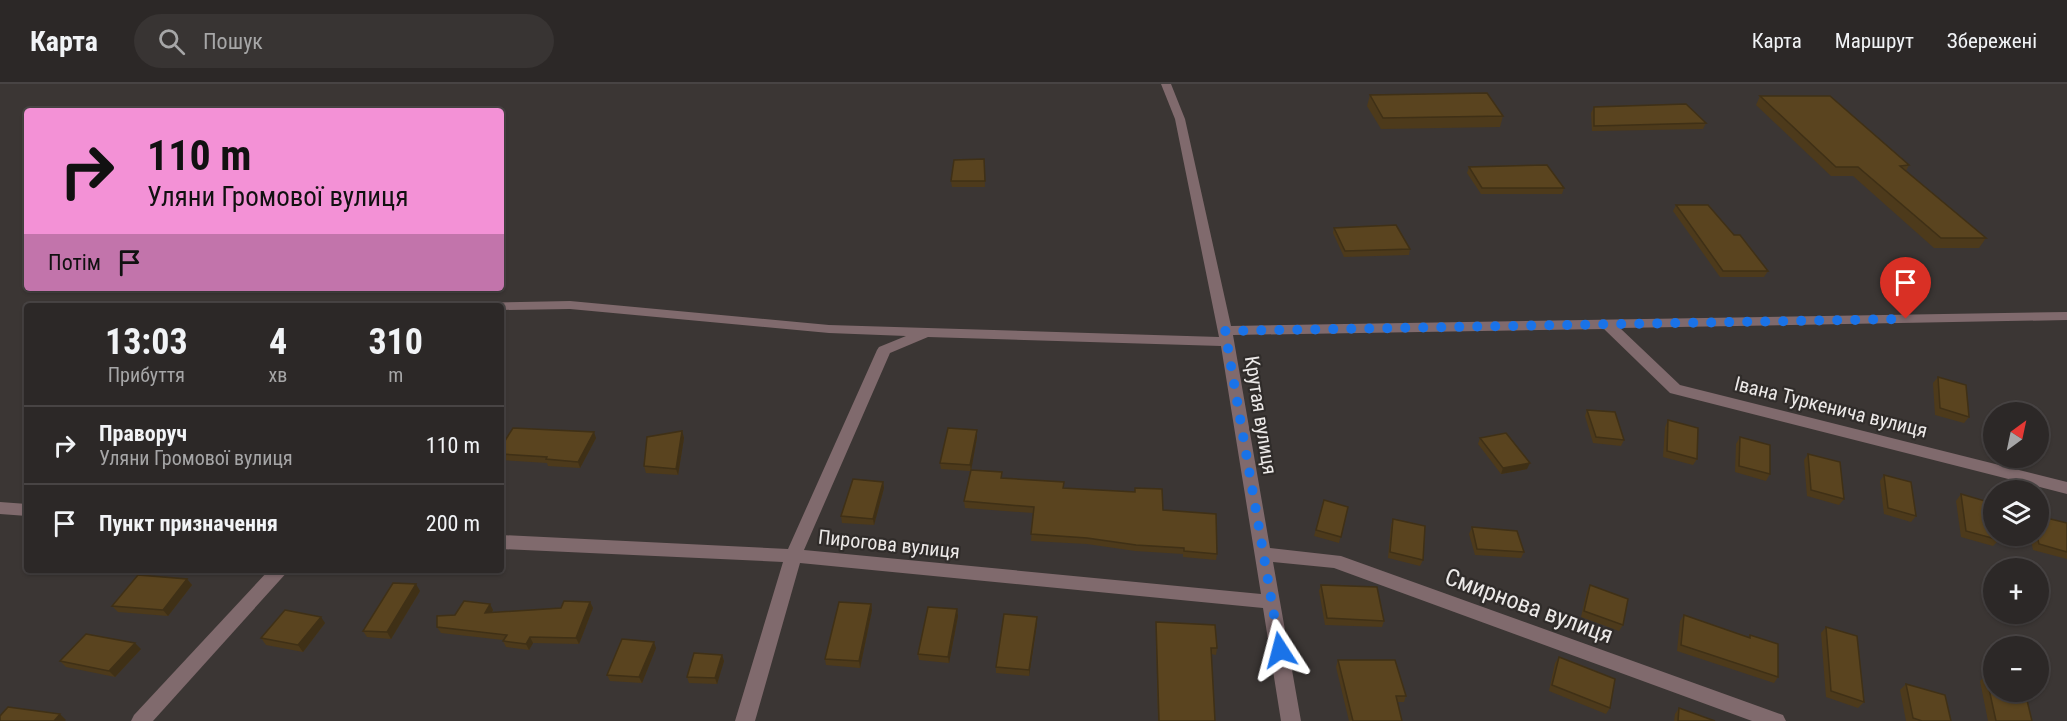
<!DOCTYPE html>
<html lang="uk">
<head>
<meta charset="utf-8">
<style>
  body { margin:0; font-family:"Roboto Condensed",sans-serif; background:#383433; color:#f1f3f6; height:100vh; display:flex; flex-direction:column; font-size:22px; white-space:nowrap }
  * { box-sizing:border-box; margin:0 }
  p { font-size:20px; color:#a6a6a7 }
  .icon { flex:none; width:33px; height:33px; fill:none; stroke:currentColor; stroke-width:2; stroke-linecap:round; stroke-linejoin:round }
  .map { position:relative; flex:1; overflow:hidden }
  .details { position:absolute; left:24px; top:219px; width:480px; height:270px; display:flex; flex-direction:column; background:#2c2827; border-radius:6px; box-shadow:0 2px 4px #0004,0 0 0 2px #484444 }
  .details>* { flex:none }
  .guide { position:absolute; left:24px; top:24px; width:480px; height:183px; border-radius:6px; box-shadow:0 2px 4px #0004,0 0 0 2px #484444; background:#f391d6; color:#111; overflow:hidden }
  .needle { width:39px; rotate:33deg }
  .controls { position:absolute; left:1983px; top:318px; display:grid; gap:12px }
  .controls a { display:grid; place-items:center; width:66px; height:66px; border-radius:50%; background:#2c2827; box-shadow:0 2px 4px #0004,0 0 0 2px #484444; font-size:30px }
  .pin { position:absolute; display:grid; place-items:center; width:51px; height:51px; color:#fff; margin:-62px -26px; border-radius:50% 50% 50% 0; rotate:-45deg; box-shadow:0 0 6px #0007 }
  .pin .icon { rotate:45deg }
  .me { position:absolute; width:66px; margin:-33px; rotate:351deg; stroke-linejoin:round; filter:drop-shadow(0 0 4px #0008) }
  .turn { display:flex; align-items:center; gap:21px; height:126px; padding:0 24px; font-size:27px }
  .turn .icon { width:78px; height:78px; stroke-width:2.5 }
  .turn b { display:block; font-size:42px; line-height:51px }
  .then { display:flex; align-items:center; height:57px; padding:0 24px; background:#0003; gap:12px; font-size:22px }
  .eta { display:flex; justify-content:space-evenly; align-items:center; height:102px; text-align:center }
  .eta b { font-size:36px; font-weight:700; line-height:42px }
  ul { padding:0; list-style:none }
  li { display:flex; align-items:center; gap:18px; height:78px; padding:0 24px; border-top:2px solid #484444 }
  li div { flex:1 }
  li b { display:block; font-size:22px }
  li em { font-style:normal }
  header { display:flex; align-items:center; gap:36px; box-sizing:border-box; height:84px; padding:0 30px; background:#2c2827; border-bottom:2px solid #484444 }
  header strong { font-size:28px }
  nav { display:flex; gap:33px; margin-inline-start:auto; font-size:21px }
  .search { width:420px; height:54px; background:#383433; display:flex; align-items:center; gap:15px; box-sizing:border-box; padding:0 21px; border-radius:33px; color:#a6a6a7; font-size:22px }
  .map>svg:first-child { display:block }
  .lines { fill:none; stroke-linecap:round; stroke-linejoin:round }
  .minor { fill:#806a6d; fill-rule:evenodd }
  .wall { fill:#4d3a1b }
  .shaded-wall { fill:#3f3016 }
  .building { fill:#5a441f; stroke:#3f3016; stroke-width:1.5 }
  .route { stroke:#1a73e8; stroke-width:10; stroke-dasharray:0 18 }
  .labels { text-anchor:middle; stroke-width:4.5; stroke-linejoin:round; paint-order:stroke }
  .street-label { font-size:20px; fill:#ece9e8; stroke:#302c2a }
  .near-street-label { font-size:24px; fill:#ece9e8; stroke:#302c2a }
</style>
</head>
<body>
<header>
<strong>Карта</strong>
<div class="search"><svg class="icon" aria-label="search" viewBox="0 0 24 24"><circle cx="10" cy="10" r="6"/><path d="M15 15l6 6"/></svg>Пошук</div>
<nav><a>Карта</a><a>Маршрут</a><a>Збережені</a></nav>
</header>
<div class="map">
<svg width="2067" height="637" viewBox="0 0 2067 637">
  <rect width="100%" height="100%" fill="#3b3634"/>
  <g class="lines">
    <!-- minor -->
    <g class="minor">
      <path d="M1161 0H1171L1185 35 1231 242 2067 228V236L1620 244 1680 301 2067 398V410L1670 309 1604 245 1233 251 1270 464 1341 472 1783 631 1786 637H1752L1334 484 1273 478 1301 637H1281L1263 524 800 479 755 637H735L783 478 501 465V451L788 465 877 266 879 263 906 252 829 249 570 225 501 226V222H466L468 219 570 217 829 241 1219 253 1175 35ZM928 253 1221 262 1261 510 804 466 890 269Z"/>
      <polygon points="0,418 27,420 27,432 0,430"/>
      <polygon points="269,486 289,486 153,637 131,637 134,631"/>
    </g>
  </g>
  <!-- wall -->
  <g class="wall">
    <polygon points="1370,11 1503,32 1500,43 1381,45 1367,22"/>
    <polygon points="1760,12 1909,81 1906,87 1986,154 1979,164 1934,164 1853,92 1831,92 1756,21"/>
    <polygon points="1594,23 1706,39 1703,45 1592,47 1591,29"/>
    <polygon points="984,75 985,103 952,103 951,97"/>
    <polygon points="1469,83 1564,104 1562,110 1481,110 1467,89"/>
    <polygon points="1676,121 1768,187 1764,193 1720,193 1673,127"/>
    <polygon points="1334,144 1410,165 1409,171 1344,173 1333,149"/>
    <polygon points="1938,293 1969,333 1964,339 1935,331 1933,299"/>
    <polygon points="1587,326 1624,356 1621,362 1593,359 1585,332"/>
    <polygon points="1668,336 1697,375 1693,381 1663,373 1665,343"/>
    <polygon points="977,346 977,353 971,386 1003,395 1063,404 1163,426 1217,470 1216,476 1183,473 1183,470 1135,467 1087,460 1031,457 1033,429 965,424 964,417 970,387 941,385 940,379"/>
    <polygon points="682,347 684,354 678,391 646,389 644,382"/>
    <polygon points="1740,353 1770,390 1766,397 1735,388 1736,360"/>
    <polygon points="596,354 580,384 548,382 547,379 501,376 501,363"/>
    <polygon points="1480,354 1527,385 1501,390 1478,360"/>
    <polygon points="1808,370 1844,415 1839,421 1807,412 1804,376"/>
    <polygon points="1884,391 1916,432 1911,438 1884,430 1880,397"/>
    <polygon points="883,398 884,404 874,441 842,439 841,432"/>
    <polygon points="1961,410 1999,456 1993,462 1961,453 1956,417"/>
    <polygon points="1324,416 1348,423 1339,459 1314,452"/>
    <polygon points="1393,435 1423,476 1420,482 1388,474 1391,441"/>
    <polygon points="2067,439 2067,475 2033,466 2030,452 2038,452"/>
    <polygon points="1472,443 1524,468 1521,474 1475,471 1469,450"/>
    <polygon points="187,495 192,501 168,532 118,528 112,522"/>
    <polygon points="1321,501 1384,537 1382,543 1325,541 1319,507"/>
    <polygon points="1590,501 1623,541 1619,547 1581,533 1587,507"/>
    <polygon points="420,507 391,555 367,553 363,547"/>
    <polygon points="590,518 593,524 579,560 533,559 529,566 506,563 503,557 503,556 441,549 437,543 455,531 493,526 492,529 561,524"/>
    <polygon points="871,520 872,526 860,584 826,581 825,575"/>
    <polygon points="957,525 958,532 949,579 919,576 918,570"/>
    <polygon points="1684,531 1749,553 1750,551 1778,593 1774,599 1677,567 1680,537"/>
    <polygon points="1156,538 1217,564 1216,571 1211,570 1215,637 1158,637 1156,544"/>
    <polygon points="325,539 303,568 266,561 261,554"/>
    <polygon points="1037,539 1029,592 996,589 996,583"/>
    <polygon points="1826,543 1864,618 1858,624 1826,613 1821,549"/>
    <polygon points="656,564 642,599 610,597 607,591"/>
    <polygon points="141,565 115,593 66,583 60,577"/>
    <polygon points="722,571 724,577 717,600 689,599 687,593"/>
    <polygon points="1559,573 1610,624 1606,630 1549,607 1555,579"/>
    <polygon points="1338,576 1406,612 1404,618 1397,618 1402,637 1349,637 1336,583"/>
    <polygon points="1986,591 2032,637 1988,637 1980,597"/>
    <polygon points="1906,600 1951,637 1906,637 1900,606"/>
    <polygon points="1679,624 1715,637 1674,637 1675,630"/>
  </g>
  <!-- shaded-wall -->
  <g class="shaded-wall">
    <polygon points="977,346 977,353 971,387 970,381"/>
    <polygon points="682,347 684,354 678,391 676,385"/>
    <polygon points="594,348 596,354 580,384 578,378"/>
    <polygon points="1530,379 1527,385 1501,390 1503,384"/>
    <polygon points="883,398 884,404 874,441 873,435"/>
    <polygon points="187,495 192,501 168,532 163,526"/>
    <polygon points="416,500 420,507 391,555 387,548"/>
    <polygon points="590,518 593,524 579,560 576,554"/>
    <polygon points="490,520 493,526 488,535 485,529"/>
    <polygon points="871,520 872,526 860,584 859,577"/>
    <polygon points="957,525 958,532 949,579 948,573"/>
    <polygon points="321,533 325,539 303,568 298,561"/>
    <polygon points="1037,533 1037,539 1029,592 1029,586"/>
    <polygon points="530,553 533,559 529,566 526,560"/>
    <polygon points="654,558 656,564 642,599 639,593"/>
    <polygon points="135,559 141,565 115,593 109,587"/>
    <polygon points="722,571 724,577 717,600 715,594"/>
    <polygon points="60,630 66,636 65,637 54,637"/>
  </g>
  <!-- building -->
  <g class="building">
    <polygon points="1487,9 1503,32 1383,34 1370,11"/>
    <polygon points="1760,12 1830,12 1909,81 1900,82 1986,154 1941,154 1858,83 1836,83"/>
    <polygon points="1686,20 1706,39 1594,42 1594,23"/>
    <polygon points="984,75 985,97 951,97 954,76"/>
    <polygon points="1547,81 1564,104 1482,104 1469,83"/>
    <polygon points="1676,121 1708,121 1734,151 1740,151 1768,187 1723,187"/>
    <polygon points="1396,141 1410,165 1345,167 1334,144"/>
    <polygon points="1938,293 1966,301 1969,333 1940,324"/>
    <polygon points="1587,326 1615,328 1624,356 1596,353"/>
    <polygon points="1668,336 1698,344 1697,375 1667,367"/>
    <polygon points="513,344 594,348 578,378 546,375 547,373 501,370 501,363"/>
    <polygon points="948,344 977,346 970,381 940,379"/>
    <polygon points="682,347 676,385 644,382 647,353"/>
    <polygon points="1506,349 1530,379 1503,384 1480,354"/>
    <polygon points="1740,353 1770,361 1770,390 1739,382"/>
    <polygon points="1808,370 1840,378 1844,415 1811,406"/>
    <polygon points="971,386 1002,388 1001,394 1064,398 1063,404 1135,408 1135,404 1162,405 1163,426 1216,430 1217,470 1184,467 1184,464 1136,461 1087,454 1031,450 1034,423 964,417"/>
    <polygon points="1884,391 1911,398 1916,432 1888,424"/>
    <polygon points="853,395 883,398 873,435 841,432"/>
    <polygon points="1961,410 1992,419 1994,426 1994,452 1998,452 1999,456 1966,447"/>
    <polygon points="1324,416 1348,423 1341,453 1316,446"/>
    <polygon points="2038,432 2067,439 2067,468 2039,460 2037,452 2038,452"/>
    <polygon points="1393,435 1425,442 1423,476 1390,468"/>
    <polygon points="1472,443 1517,447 1524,468 1477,465"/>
    <polygon points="138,491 187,495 163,526 112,522"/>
    <polygon points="393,499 416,500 387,548 363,547"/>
    <polygon points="1321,501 1377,503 1384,537 1327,534"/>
    <polygon points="1590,501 1628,515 1623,541 1584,527"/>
    <polygon points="464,517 490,520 485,529 561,524 564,517 590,518 576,554 530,553 526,560 503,557 507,551 437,543 437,532 455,531"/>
    <polygon points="839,518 871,520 859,577 825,575"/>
    <polygon points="928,523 957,525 948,573 918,570"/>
    <polygon points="285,526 321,533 298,561 261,554"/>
    <polygon points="1004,530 1037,533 1029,586 996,583"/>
    <polygon points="1684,531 1750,554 1750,551 1778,560 1778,593 1681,561"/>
    <polygon points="1156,538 1215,541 1217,564 1211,564 1215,637 1159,637"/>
    <polygon points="1826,543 1857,552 1864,618 1831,607"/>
    <polygon points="86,550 135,559 109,587 60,577"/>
    <polygon points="622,555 654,558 639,593 607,591"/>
    <polygon points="694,569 722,571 715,594 687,593"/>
    <polygon points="1559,573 1615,595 1610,624 1552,601"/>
    <polygon points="1338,576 1395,576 1406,612 1396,612 1402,637 1353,637"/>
    <polygon points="1986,591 1994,593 1994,608 2025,608 2032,637 1996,637"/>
    <polygon points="1906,600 1945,611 1951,637 1922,637 1913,634"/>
    <polygon points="8,623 60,630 54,637 0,637 0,632"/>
    <polygon points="1679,624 1715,637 1678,637"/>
  </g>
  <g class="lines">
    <!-- route -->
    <polyline class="route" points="1280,566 1225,247 1906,235"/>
  </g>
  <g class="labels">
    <!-- street labels -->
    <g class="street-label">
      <text transform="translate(1831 323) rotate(14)" y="7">Івана Туркенича вулиця</text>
      <text transform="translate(1261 331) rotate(81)" y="7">Крутая вулиця</text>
      <text transform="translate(889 460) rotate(6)" y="7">Пирогова вулиця</text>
    </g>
    <!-- near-street labels -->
    <g class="near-street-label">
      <text transform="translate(1529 522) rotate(20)" y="8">Смирнова вулиця</text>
    </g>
  </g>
</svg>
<div class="controls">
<a><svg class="needle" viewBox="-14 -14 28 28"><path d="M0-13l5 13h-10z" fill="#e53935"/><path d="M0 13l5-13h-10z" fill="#a6a6a7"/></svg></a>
<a><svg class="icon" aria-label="layers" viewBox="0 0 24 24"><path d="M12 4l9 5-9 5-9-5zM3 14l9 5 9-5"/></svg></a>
<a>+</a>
<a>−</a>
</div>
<div class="pin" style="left:1906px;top:235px;background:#d93025"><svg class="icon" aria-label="arrive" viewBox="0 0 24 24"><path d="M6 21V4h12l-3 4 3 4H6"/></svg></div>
<svg class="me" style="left:1280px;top:566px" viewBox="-20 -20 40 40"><path d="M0-17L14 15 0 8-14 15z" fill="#1a73e8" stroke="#fff" stroke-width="4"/></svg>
<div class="guide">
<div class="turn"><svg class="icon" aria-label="right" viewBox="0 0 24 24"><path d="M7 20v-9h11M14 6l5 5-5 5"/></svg><div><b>110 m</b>Уляни Громової вулиця</div></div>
<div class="then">Потім<svg class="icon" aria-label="arrive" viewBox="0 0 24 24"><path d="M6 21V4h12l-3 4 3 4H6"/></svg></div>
</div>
<section class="details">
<div class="eta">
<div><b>13:03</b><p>Прибуття</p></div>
<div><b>4</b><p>хв</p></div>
<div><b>310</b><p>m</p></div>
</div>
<ul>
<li><svg class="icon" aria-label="right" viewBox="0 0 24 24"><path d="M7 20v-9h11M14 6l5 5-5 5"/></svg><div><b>Праворуч</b><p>Уляни Громової вулиця</p></div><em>110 m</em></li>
<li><svg class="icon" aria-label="arrive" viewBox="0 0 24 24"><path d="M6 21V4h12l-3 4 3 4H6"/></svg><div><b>Пункт призначення</b></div><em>200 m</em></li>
</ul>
</section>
</div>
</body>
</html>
